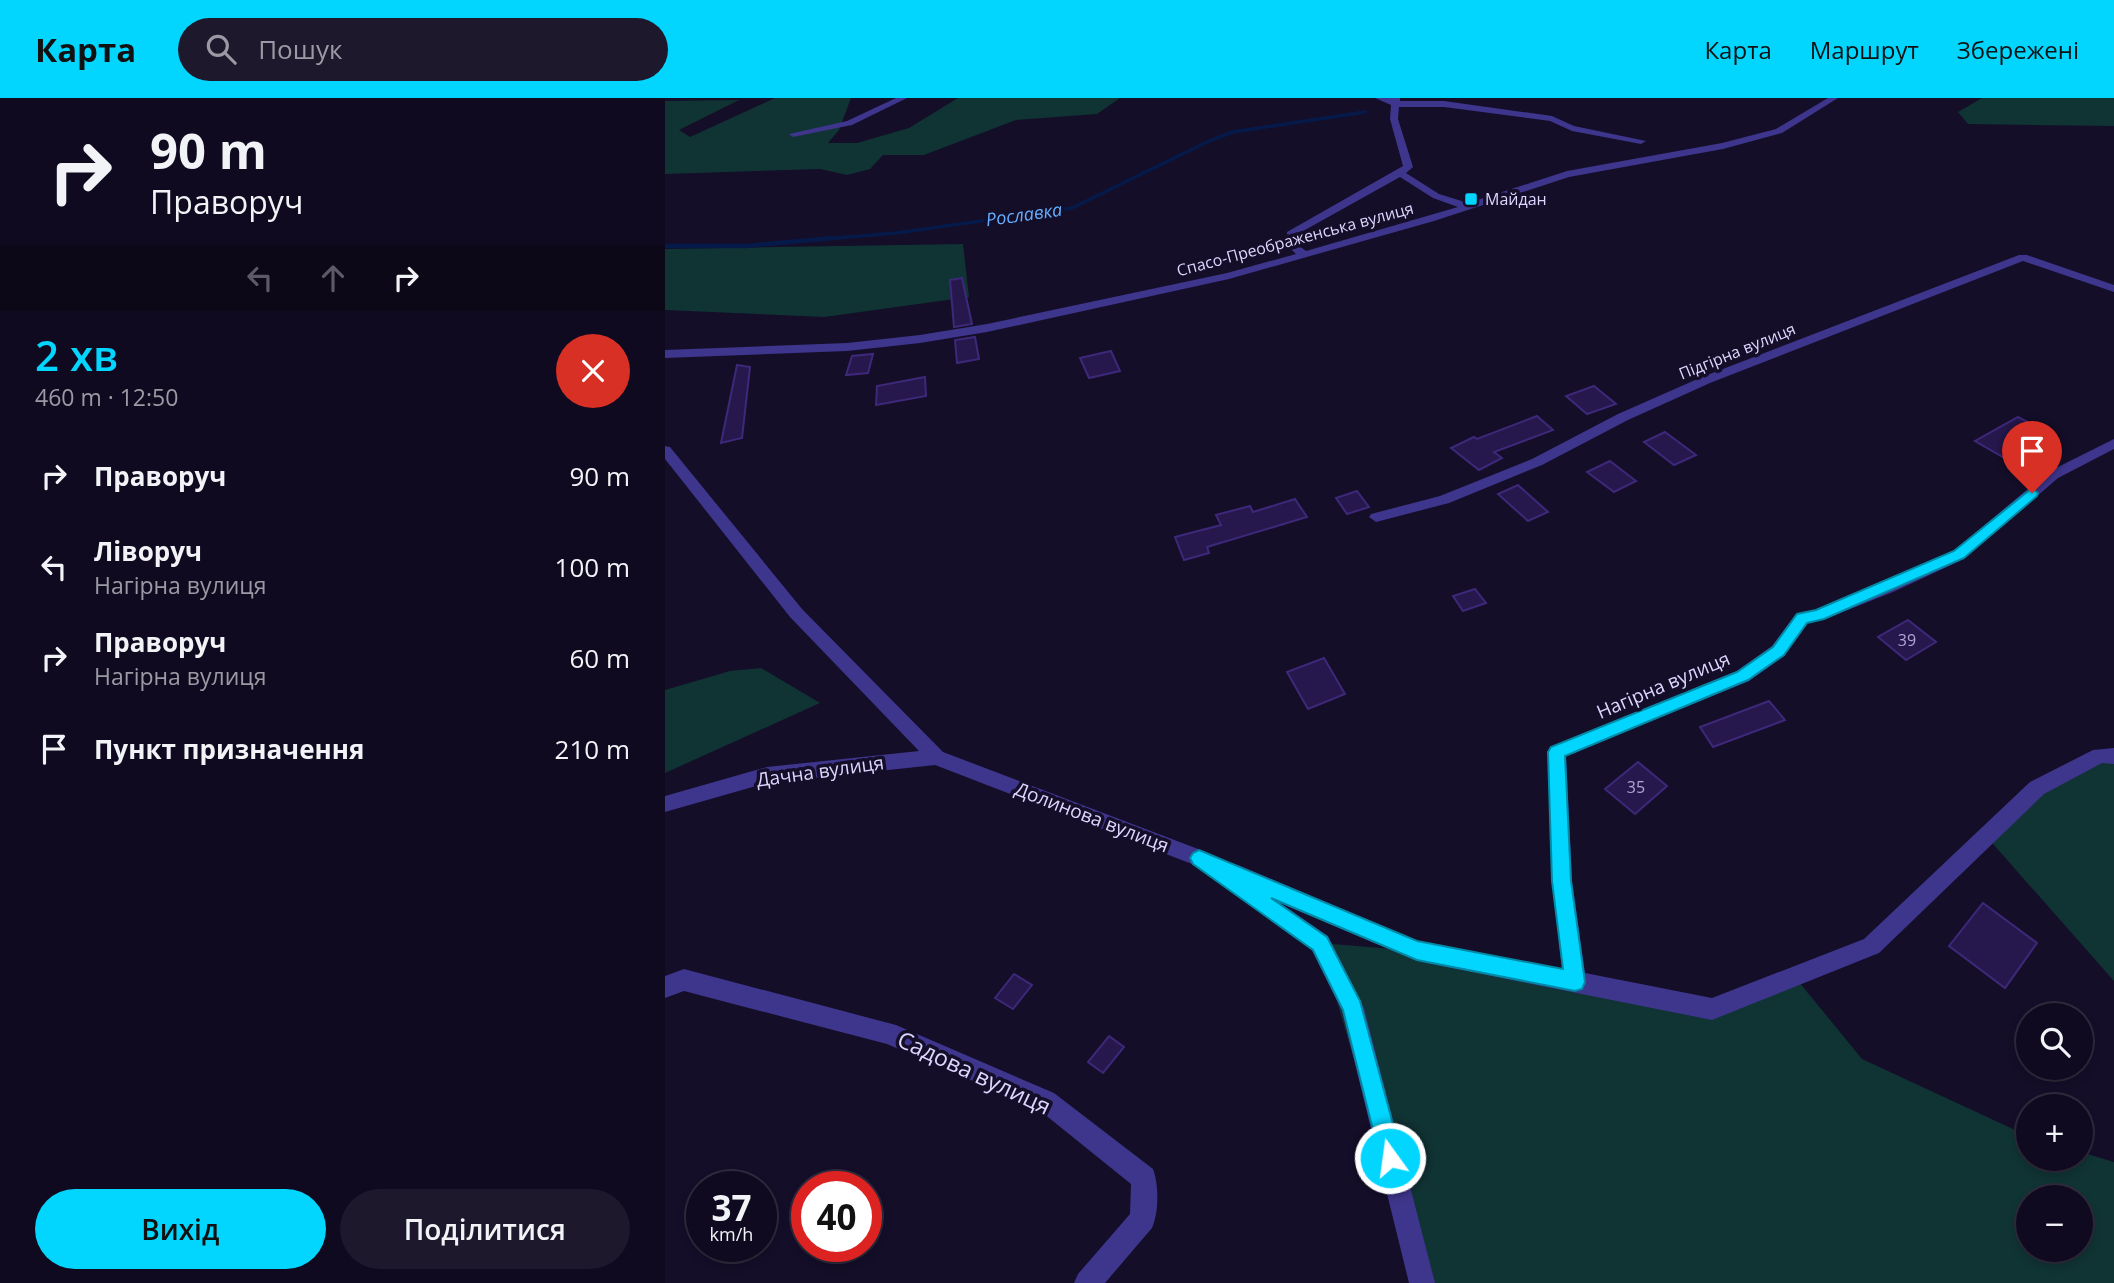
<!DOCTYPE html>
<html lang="uk">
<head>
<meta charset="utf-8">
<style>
  body { margin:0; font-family:"Open Sans",sans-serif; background:#1d182c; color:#f1f3f6; height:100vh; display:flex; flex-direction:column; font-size:26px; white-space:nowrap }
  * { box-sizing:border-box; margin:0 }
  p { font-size:23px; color:#9b9aa4 }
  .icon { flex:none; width:38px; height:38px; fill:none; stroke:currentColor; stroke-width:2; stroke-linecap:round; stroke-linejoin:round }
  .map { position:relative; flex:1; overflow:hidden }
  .sheet { display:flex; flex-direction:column; background:#0f0a1f; width:665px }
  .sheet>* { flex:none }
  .banner { background:#0f0a1f; color:#f1f3f6; overflow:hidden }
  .tools { position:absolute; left:1351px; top:905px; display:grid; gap:14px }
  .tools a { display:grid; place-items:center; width:77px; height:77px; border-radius:50%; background:#0f0a1f; box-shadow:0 4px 10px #0003,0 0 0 2px #2f2b3d; font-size:35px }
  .speed { position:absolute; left:21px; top:1073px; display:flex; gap:14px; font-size:35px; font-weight:700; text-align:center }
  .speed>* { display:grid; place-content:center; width:91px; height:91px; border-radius:50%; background:#0f0a1f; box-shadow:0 4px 10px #0003,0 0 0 2px #2f2b3d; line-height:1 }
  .speed small { font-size:18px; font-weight:400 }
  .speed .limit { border:10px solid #d22; background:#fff; color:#111 }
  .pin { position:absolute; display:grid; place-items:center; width:60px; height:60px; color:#fff; margin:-72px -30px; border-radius:50% 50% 50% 0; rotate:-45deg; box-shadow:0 0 7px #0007 }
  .pin .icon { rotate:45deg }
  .me { position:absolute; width:77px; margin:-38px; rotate:346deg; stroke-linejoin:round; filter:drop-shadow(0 0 5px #0008) }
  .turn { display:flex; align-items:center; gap:24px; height:147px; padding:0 35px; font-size:32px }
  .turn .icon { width:91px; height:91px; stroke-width:2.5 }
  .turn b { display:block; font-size:49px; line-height:60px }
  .lanes { display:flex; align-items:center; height:66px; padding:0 35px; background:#0003; justify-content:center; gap:35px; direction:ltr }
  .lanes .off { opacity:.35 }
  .round { display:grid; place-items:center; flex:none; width:74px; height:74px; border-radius:37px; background:#1d182c }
  .summary { display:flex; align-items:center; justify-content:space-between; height:119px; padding:0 35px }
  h1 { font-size:42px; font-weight:600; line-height:52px; color:#02d6ff }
  .primary-button { display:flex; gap:14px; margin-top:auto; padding:14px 35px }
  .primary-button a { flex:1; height:80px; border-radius:42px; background:#02d6ff; color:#111; font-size:28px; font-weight:600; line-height:80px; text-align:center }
  .primary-button a+a { background:#1d182c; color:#f1f3f6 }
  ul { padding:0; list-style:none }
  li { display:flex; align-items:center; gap:21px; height:91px; padding:0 35px }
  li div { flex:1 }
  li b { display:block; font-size:26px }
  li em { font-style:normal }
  header { display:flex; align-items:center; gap:42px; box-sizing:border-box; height:98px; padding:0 35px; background:#02d6ff; color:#111 }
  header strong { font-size:33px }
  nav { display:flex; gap:38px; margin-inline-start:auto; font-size:24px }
  .search { width:490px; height:63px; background:#1d182c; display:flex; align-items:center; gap:18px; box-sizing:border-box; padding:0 24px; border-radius:38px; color:#9b9aa4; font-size:26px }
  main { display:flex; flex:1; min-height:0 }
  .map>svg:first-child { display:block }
  .green { fill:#103334; fill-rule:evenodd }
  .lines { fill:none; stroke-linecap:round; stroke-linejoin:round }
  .stream-far1 { stroke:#061a4a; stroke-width:3.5 }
  .stream { stroke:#061a4a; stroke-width:4.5 }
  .building { fill:#26184c; stroke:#3d287a; stroke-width:2 }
  .minor { fill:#3e358c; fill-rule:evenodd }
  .route { fill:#02d6ff; stroke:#018ba6; stroke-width:2 }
  .poi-dot { fill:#02d6ff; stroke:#140e29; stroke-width:2.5 }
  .labels { text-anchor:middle; stroke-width:7; stroke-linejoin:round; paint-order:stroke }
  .far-poi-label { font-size:16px; fill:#ddd6ff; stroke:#140e29; text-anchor:start }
  .far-street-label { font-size:16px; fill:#ddd6ff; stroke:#140e29 }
  .number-label { font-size:16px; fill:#afa6d2 }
  .far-water-label { font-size:18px; font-style:italic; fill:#64aeff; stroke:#140e29 }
  .street-label { font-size:19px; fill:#ddd6ff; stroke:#140e29 }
  .near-street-label { font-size:23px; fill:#ddd6ff; stroke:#140e29 }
</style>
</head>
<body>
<header>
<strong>Карта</strong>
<div class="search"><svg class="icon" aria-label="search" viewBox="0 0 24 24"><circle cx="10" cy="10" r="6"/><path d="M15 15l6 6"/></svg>Пошук</div>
<nav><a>Карта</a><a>Маршрут</a><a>Збережені</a></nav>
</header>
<main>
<section class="sheet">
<div class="banner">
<div class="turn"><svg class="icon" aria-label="right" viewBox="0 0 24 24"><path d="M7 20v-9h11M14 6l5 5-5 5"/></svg><div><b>90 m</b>Праворуч</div></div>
<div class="lanes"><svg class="icon off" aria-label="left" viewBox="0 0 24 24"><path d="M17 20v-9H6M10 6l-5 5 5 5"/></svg><svg class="icon off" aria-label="ahead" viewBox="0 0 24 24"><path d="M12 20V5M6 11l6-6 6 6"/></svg><svg class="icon" aria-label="right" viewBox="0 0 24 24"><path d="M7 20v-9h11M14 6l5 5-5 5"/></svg></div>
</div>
<div class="summary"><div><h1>2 хв</h1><p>460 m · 12:50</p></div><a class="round" style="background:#d93025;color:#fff"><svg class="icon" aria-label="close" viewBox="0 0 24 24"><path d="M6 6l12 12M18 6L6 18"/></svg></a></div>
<ul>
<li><svg class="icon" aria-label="right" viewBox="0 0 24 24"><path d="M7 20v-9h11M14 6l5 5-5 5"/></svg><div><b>Праворуч</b></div><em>90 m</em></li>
<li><svg class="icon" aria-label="left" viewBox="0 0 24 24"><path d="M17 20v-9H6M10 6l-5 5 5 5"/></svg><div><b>Ліворуч</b><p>Нагірна вулиця</p></div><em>100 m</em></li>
<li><svg class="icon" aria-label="right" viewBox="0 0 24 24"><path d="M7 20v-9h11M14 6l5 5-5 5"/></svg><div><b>Праворуч</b><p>Нагірна вулиця</p></div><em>60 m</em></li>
<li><svg class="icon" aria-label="arrive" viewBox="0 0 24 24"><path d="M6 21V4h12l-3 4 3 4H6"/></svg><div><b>Пункт призначення</b></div><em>210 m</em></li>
</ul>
<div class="primary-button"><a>Вихід</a><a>Поділитися</a></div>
</section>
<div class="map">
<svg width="1449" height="1185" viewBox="0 0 1449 1185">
  <rect width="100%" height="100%" fill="#140e29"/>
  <!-- green -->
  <g class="green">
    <polygon points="110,0 186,0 174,32 163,45 192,45 244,30 293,0 455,0 432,16 351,22 259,57 218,57 205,71 182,77 155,71 0,76 0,3 74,2 14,32 25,39"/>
    <polygon points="1317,0 1449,0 1449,28 1303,26 1293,14"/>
    <polygon points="298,146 304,199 159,219 0,212 0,151"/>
    <polygon points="96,570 155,605 0,675 0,592 65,573"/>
    <polygon points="1449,658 1449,883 1321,738 1372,690"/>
    <path d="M655 845 752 853 1047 910 1129 878 1197 961 1363 1038V1060H1416V1054L1449 1064V1185H754ZM1363 1099H1416V1152H1363Z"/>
  </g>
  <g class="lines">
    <!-- stream-far1 -->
    <polyline class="stream-far1" points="148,142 231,135 407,110 544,43 568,34 700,14"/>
    <!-- stream -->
    <polyline class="stream" points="0,148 81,148 168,140"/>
  </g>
  <!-- building -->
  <g class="building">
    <polygon points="297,180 307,226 289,229 285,182"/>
    <polygon points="310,239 314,261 292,265 290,242"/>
    <polygon points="446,253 455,273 424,280 415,260"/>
    <polygon points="208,256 203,275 181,277 187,258"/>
    <polygon points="72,267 85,269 77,340 56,345"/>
    <polygon points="260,279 261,298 211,307 212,288"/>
    <polygon points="929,288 951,306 922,316 901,298"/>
    <polygon points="872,318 888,332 829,354 837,360 814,372 786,350 809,339 812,341"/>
    <polygon points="1353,319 1387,337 1343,362 1310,343"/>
    <polygon points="1000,334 1031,357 1009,367 979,344"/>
    <polygon points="945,363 971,383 949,394 922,374"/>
    <polygon points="853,387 883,414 863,423 833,396"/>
    <polygon points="692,393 704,409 682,416 671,400"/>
    <polygon points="630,401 642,419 542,449 544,455 519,462 510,439 556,427 551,417 585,408 588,414"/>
    <polygon points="810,491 821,505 798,513 788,498"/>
    <polygon points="1243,522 1271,544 1241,562 1213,539"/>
    <polygon points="659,560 680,596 643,611 622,574"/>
    <polygon points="1104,603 1120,622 1048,649 1035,629"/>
    <polygon points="973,664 1002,688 970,716 940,691"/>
    <polygon points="1318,805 1372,845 1340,890 1284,848"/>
    <polygon points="349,876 367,887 348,911 330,900"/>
    <polygon points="444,938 459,949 438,975 423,964"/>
  </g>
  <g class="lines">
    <!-- minor -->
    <g class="minor">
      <polygon points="231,0 242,0 187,27 128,39 124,36 182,23"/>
      <path d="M710 0H735V3H779L887 18 909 28 981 43 976 46 907 33 885 23 779 9H734L733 21 748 69 741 75 774 96 803 105 902 73 1057 45 1111 31 1163 0H1173L1117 35 1058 51 904 79 769 123 564 181 322 234 255 245 182 253 0 260V252L182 245 255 237 322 226 562 175 631 156 623 148 622 134 738 68 725 21 726 7ZM735 79 768 100 793 109 641 153 633 147 631 137Z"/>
      <polygon points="1354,157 1362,157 1449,187 1449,194 1358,163 1045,285 963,322 877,367 784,405 711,424 704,419 706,416 775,398 867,361 953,316 1037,279"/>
      <polygon points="1449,341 1449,351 1393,380 1299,461 1228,494 1160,521 1142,525 1119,558 1084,583 901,658 907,783 920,875 1047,900 1199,841 1365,684 1428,652 1449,650 1449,666 1437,665 1379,696 1214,855 1047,922 752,863 615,805 663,838 699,910 770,1185 744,1185 677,913 647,852 527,766 270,667 102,685 0,714 0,698 102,669 254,653 125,519 0,361 0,348 5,349 137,511 278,654 541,754 560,767 566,765 573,767 753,843 897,871 887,783 883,654 885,649 1072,573 1107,548 1131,516 1152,511 1216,486 1289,453 1383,374"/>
      <path d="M19 871 231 927 389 995 488 1071C494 1087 494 1114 487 1130L440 1185H409L413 1176 465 1116 466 1086 373 1011 222 946 19 893 0 900V878Z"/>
    </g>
  </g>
  <!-- route -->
  <polygon class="route" points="1367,390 1373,395 1372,398 1299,460 1159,521 1142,525 1119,557 1083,582 900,658 906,783 920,884 917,891 910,893 752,862 606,800 662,839 695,903 737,1060 733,1068 725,1071 717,1068 678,912 648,852 528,766 525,760 528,755 534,752 541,755 752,843 898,871 887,783 883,654 886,649 1072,574 1108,549 1132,516 1151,512 1289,453"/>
  <!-- markers -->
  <rect class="poi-dot" x="799" y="94" width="14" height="14" rx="3.5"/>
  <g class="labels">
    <!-- far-poi labels -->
    <g class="far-poi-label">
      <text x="820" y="107">Майдан</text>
    </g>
    <!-- far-street labels -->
    <g class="far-street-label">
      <text transform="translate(630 141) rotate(-15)" y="6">Спасо-Преображенська вулиця</text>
      <text transform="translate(1072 253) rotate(-22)" y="6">Підгірна вулиця</text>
    </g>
    <!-- number labels -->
    <g class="number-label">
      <text x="1242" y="548">39</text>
      <text x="971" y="695">35</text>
    </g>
    <!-- far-water labels -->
    <g class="far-water-label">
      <text transform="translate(359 117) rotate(-8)" y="6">Рославка</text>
    </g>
    <!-- street labels -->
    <g class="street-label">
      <text transform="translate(998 587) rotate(-23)" y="7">Нагірна вулиця</text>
      <text transform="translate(155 673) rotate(-8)" y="7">Дачна вулиця</text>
      <text transform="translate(427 719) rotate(21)" y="7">Долинова вулиця</text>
    </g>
    <!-- near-street labels -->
    <g class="near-street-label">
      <text transform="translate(309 975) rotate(25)" y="8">Садова вулиця</text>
    </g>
  </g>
</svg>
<div class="tools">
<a><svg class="icon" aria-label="search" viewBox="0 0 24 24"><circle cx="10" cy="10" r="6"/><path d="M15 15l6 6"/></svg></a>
<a>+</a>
<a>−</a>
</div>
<div class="speed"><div>37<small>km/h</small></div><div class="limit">40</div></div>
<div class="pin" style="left:1367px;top:395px;background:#d93025"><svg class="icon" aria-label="arrive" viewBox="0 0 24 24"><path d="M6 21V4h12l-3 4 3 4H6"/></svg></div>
<svg class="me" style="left:725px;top:1060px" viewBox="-20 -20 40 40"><circle r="17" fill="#02d6ff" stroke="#fff" stroke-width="3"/><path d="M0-11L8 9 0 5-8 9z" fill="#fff"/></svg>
</div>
</main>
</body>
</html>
